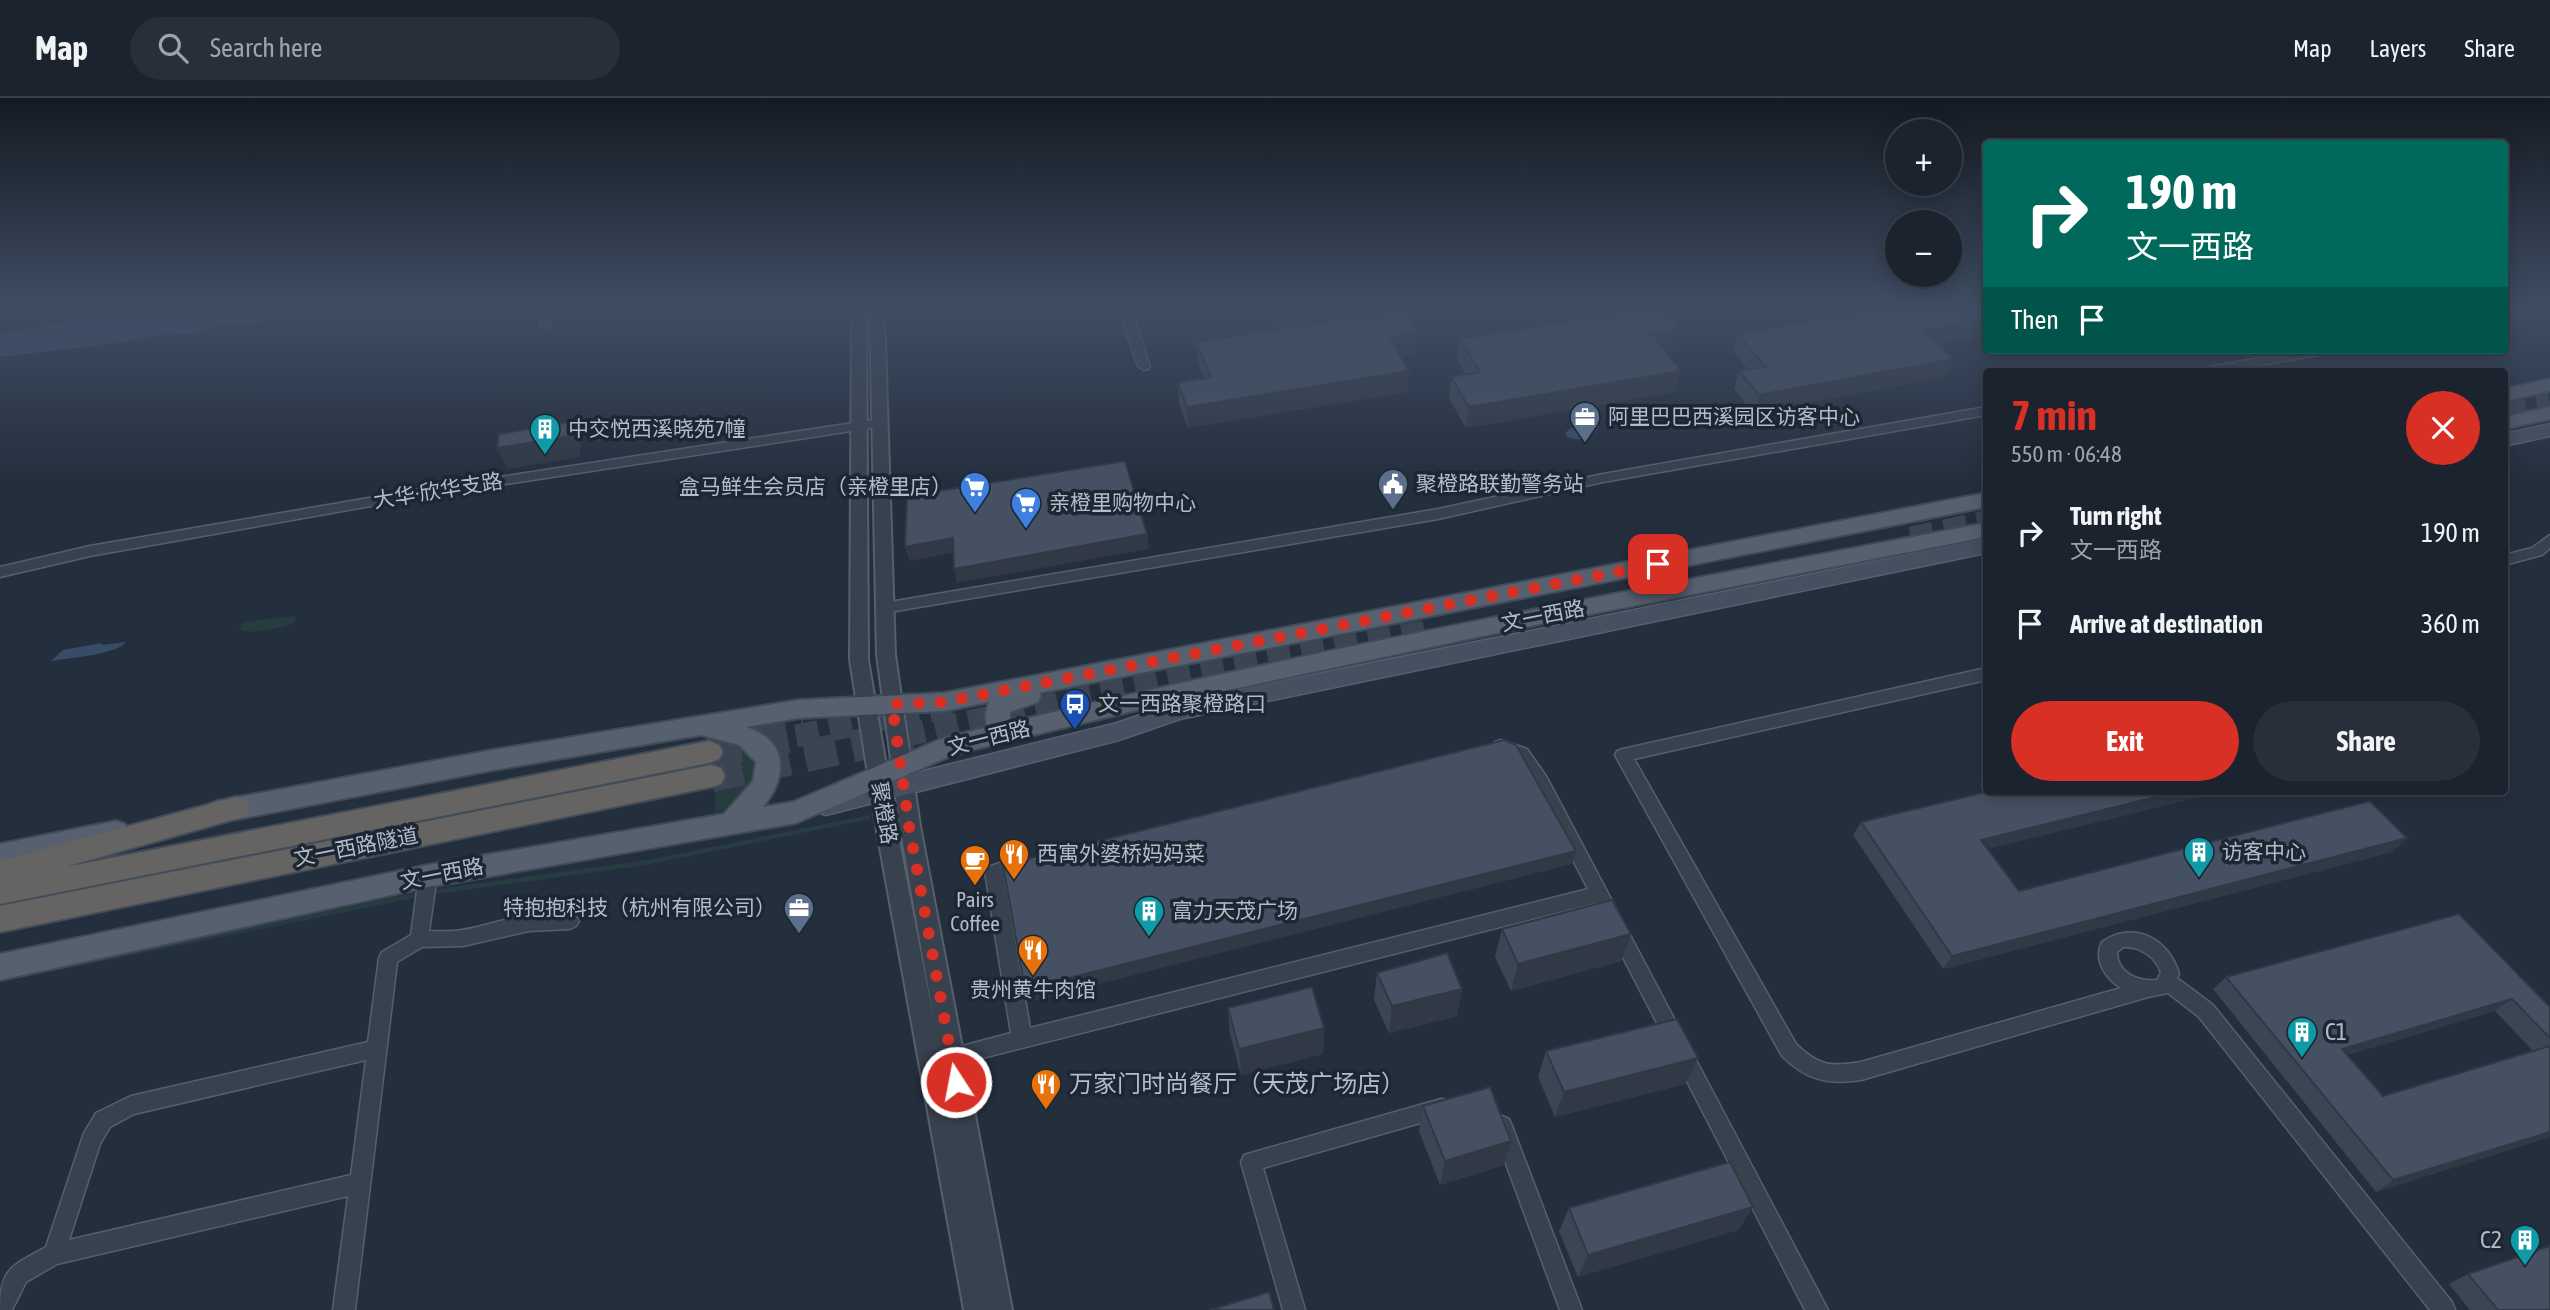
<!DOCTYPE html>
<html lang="en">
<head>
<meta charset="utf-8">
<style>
  body { margin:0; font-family:"Asap Condensed","Noto Sans SC",sans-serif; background:#282f3a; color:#f1f3f6; height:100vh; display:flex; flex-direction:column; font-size:26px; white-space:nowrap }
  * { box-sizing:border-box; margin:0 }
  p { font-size:23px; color:#a0a4aa }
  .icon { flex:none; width:38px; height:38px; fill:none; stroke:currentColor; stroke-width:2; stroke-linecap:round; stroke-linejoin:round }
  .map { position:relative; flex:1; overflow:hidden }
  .panel { position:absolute; left:1983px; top:270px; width:525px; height:427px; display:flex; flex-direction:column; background:#1b232e; border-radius:7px; box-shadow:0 4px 18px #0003,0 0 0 2px #39404a }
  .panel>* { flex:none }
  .guide { position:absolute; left:1983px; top:42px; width:525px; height:214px; border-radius:7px; box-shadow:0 4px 18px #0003,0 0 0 2px #39404a; background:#00695c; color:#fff; overflow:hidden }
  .controls { position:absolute; left:1885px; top:21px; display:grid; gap:14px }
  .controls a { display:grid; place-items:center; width:77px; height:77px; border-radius:50%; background:#1b232e; box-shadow:0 4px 18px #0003,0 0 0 2px #39404a; font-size:35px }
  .pin { position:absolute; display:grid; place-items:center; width:60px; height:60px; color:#fff; margin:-30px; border-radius:14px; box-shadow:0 4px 10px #0006 }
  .me { position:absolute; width:77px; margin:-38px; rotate:349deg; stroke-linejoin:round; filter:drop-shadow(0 0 5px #0008) }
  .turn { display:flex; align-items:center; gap:24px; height:147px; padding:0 28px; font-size:32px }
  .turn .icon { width:91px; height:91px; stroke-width:2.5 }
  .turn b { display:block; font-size:49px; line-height:60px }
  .then { display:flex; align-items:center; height:66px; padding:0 28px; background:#0003; gap:14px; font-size:26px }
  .round { display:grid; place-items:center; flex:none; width:74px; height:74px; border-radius:37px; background:#282f3a }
  .overview { display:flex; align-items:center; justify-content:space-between; height:119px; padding:0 28px }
  h1 { font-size:42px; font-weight:700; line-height:52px; color:#d93025 }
  .cta { display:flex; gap:14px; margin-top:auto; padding:14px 28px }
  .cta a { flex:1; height:80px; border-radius:42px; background:#d93025; color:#fff; font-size:28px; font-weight:700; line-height:80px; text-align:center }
  .cta a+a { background:#282f3a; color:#f1f3f6 }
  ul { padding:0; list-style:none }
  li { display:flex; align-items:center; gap:21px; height:91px; padding:0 28px }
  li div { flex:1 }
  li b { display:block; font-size:26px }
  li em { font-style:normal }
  header { display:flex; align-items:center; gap:42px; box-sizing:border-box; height:98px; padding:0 35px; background:#1b232e; border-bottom:2px solid #39404a }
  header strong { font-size:33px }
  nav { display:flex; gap:38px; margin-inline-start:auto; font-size:24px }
  .search { width:490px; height:63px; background:#282f3a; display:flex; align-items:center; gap:18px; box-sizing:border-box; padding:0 24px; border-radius:38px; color:#a0a4aa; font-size:26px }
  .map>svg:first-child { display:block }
  .green { fill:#263c3f }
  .water { fill:#394c67 }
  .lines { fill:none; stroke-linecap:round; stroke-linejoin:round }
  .trunk-tunnel-far1 { stroke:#3a4453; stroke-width:23; stroke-dasharray:23 11; stroke-linecap:butt }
  .trunk-tunnel { stroke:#3a4453; stroke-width:32; stroke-dasharray:32 16; stroke-linecap:butt }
  .minor-casing { stroke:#565f6c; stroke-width:3 }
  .tertiary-casing { stroke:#565f6c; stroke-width:4 }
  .secondary-casing { stroke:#565f6c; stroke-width:3 }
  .primary-casing { stroke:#414a57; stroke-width:4 }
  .trunk-casing { stroke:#434c59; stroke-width:4 }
  .minor { fill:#38414e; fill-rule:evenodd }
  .tertiary { fill:#38414e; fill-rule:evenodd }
  .secondary { fill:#465061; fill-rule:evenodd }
  .primary { fill:#56606e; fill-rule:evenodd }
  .trunk { fill:#656462; fill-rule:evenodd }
  .wall { fill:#3b4654; fill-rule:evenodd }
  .shaded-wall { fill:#303945 }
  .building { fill:#455162; stroke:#303945; stroke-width:2 }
  .route { stroke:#d93025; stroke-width:12; stroke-dasharray:0 21.6 }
  .labels { text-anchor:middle; stroke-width:7; stroke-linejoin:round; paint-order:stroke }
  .poi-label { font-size:21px; fill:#b4bcc9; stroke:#1d2633; text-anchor:start }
  .street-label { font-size:21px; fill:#b4bcc9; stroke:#1d2633 }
  .near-poi-label { font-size:24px; fill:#b4bcc9; stroke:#1d2633; text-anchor:start }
</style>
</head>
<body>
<header>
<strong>Map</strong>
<div class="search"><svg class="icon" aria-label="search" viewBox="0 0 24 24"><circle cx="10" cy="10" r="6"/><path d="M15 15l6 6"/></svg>Search here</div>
<nav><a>Map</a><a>Layers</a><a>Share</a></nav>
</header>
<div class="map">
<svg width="2550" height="1212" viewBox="0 0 2550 1212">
  <rect width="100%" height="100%" fill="#242f3e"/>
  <!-- green -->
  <g class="green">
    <path d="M1493 212H1577C1554 217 1512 233 1493 212Z"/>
    <polygon points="1360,213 1367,227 1287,239 1266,227"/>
    <polygon points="1254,230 1278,243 1205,255 1182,241"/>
    <path d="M296 518 294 525C277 530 256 537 239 532L243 524Z"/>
    <polygon points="715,643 734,643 751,649 762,682 736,710 715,714"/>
    <polygon points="870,717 870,721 646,767 437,796 438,791 647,762"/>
    <polygon points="415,795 414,800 0,884 0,880"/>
  </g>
  <!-- water -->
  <g class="water">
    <path d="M164 212H318L298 220 218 228 193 236 157 237 126 244 0 259V236C53 223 110 221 164 212Z"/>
    <path d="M1593 323 1599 328C1594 340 1578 345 1566 338V334L1580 324Z"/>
    <path d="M126 544C116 557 68 560 51 563L63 552 102 545V547Z"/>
  </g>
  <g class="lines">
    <!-- trunk-tunnel-far1 -->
    <g class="trunk-tunnel-far1">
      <polyline points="2504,316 2550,306"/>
      <polyline points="1911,440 1986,424"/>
      <polyline points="796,638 954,608"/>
      <polyline points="902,638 1158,584 1434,532"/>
    </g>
    <!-- trunk-tunnel -->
    <g class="trunk-tunnel">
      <polyline points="709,654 805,636"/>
      <polyline points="711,678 911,636"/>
    </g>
    <!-- minor casing -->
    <g class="minor-casing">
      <g id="minor">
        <polygon points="542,212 554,212 550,229 542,229 540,226"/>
        <polygon points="1119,212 1131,212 1150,268 1148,271 1144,272 1138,268"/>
        <polygon points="2504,212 2513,212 2514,217 2504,225"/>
        <polygon points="2303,252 2329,252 2323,256 2229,273 2203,273 2209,269"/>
        <polygon points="1986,309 1986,317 1603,384 1438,421 884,515 877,510 884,505 1438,411 1603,376"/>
        <polygon points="879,321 884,322 884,328 421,399 90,458 0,479 0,469 90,448 421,391"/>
        <polygon points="2550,437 2550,450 2542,457 2504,467 2504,457 2532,450"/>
        <path d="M1986 570V582L1634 661 1796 946C1819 968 1830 969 1861 964L2121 890C2106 881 2093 862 2102 844 2133 822 2169 840 2179 876L2177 880 2213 907 2452 1204 2455 1212H2430L2199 919 2168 895 2148 899 1861 982C1828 987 1806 982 1782 958L1615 657 1617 653 1623 651ZM2123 849C2140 848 2156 859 2161 875L2157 882C2138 884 2117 875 2117 854Z"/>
        <path d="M1501 642 1527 651 1546 678 1828 1212H1805L1595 805 943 970 936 967 933 961 936 955 1011 935 985 774 988 769C1000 765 1018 757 1030 761L1033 766 1030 771 1004 779 1030 930 1588 791 1534 687 1515 659 1495 652 1493 648 1495 644Z"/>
        <path d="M428 771 434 773 437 778 429 833C440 833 451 834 462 832 497 827 541 805 576 818L579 823 576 828 570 831 529 833 463 848 422 849 397 864 355 1212H333L348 1098 57 1166 26 1184 12 1212H0C0 1169 12 1168 46 1149L84 1035 96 1015 131 998 368 944 379 860 382 854 411 837 419 778 422 773ZM366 962 351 1077 69 1142 100 1046 110 1029 134 1016Z"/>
        <polygon points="1441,1001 1448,1003 1451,1010 1448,1017 1263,1070 1305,1212 1283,1212 1241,1064 1244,1057"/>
        <polygon points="1502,1018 1509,1021 1512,1028 1582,1212 1560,1212 1492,1028 1495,1021"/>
      </g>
    </g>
    <!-- tertiary casing -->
    <g class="tertiary-casing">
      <polygon id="tertiary" points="852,212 866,212 868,562 897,733 935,928 900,728 877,557 870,212 884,212 895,557 920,728 1012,1212 964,1212 877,733 850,562"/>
    </g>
    <!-- secondary casing -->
    <g class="secondary-casing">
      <g id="secondary">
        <polygon points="2539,212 2550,212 2550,219"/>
        <polygon points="2550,326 2550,338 2504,348 2504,336"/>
        <polygon points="1986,441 1986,455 1180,621 1119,642 826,717 817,714 814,707 817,700 826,697 1117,625 1178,604"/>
      </g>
    </g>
    <!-- primary casing -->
    <g class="primary-casing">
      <g id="primary">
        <polygon points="2550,281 2550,293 2504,303 2504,291"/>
        <polygon points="2550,309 2550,321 2504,331 2504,319"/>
        <path d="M1986 395V409L1039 595 1041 598 1038 604 1010 614V621L1020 622C1340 546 1663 486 1986 425V439L1550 524 1166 605 955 656 796 725 428 789 0 882V856L428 767 724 716 753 683 756 664 739 647 701 637 493 672 217 725 208 721 204 714 208 707 217 703 493 652 799 602 944 595ZM989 604 985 617 987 629 941 641 793 704 763 709C788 678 789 643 746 629L799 620 944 613Z"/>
        <polygon points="116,723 125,726 129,734 125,742 0,768 0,746"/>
      </g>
    </g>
    <!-- trunk casing -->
    <g class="trunk-casing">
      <g id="trunk">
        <polygon points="709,643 719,647 723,654 719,661 709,665 0,806 0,763 236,699 246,702 250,710 246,718 65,769"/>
        <polygon points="711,667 721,670 725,678 721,686 711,689 0,834 0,808"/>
      </g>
    </g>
    <!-- minor -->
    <use href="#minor" class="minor"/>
    <!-- tertiary -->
    <use href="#tertiary" class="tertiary"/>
    <!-- secondary -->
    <use href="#secondary" class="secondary"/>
    <!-- primary -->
    <use href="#primary" class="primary"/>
    <!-- trunk -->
    <use href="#trunk" class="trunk"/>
  </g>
  <!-- wall -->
  <g class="wall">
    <polygon points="1679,231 1674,252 1666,254 1675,294 1466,330 1449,300 1451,279 1466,277 1457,262 1460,241"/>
    <polygon points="1738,236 1938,246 1953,261 1946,279 1753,315 1734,291 1739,273 1748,272 1733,253"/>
    <polygon points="1196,244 1417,256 1401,258 1408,294 1188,330 1179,306 1178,285 1204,281 1198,265"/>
    <polygon points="1861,724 2019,793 2407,740 2392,754 1943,871 1853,737"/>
    <path d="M2459 816 2550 909V1039L2376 1094 2213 891 2226 879ZM2495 913 2533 953 2383 998 2347 957Z"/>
    <polygon points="1502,831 1631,836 1621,863 1511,893 1495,859"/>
    <polygon points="1377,875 1462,891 1457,918 1389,935 1374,902"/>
    <polygon points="1228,910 1324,930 1323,956 1241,977 1230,936"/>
    <polygon points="1546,953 1698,960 1685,986 1555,1019 1538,979"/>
    <polygon points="1423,1008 1511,1043 1504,1067 1440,1087 1419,1033"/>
    <polygon points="1753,1109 1738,1132 1578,1179 1559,1133 1569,1110"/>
    <polygon points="2468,1176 2550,1212 2470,1212 2449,1186"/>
  </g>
  <!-- shaded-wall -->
  <g class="shaded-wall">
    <polygon points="1203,212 1237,212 1203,217"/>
    <polygon points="1986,221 1986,237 1917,250 1924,232"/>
    <polygon points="1679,231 1674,252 1647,257 1652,236"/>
    <polygon points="1419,235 1417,256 1389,260 1390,239"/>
    <polygon points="1953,261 1946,279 1753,315 1759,297"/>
    <polygon points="1409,273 1408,294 1188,330 1187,309"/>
    <polygon points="1681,273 1675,294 1466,330 1469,309"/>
    <polygon points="570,324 581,345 580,359 508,371 497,350"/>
    <polygon points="1147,436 1149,451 957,485 954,471"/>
    <polygon points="953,440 956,454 909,463 905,449"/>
    <polygon points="2180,693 2225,693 1972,755 1981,742"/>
    <polygon points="2407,740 2392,754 1943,871 1952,858"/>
    <polygon points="1576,753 1572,766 1028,904 1025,891"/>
    <polygon points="1631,836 1621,863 1511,893 1518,866"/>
    <polygon points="1462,891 1457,918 1389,935 1392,908"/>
    <polygon points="2512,901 2495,913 2327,963 2342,951"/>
    <polygon points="1324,930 1323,956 1241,977 1239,951"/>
    <polygon points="1698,960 1685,986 1555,1019 1564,994"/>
    <polygon points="2550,1034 2550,1039 2376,1094 2393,1082"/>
    <polygon points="1511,1043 1504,1067 1440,1087 1445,1063"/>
    <polygon points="1753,1109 1738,1132 1578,1179 1588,1157"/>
  </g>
  <!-- building -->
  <g class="building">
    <polygon points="1405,212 1419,235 1390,239 1409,273 1187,309 1178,285 1211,279 1196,244"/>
    <polygon points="1640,212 1664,212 1679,231 1652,236 1681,273 1469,309 1451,279 1480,274 1460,241"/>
    <polygon points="1877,212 1986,212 1986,221 1924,232 1953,261 1759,297 1739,273 1766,269 1738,236"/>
    <polygon points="570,324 570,338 497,350 499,336"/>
    <polygon points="1125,363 1147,436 954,471 953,440 905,449 907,398"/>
    <polygon points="1504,642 1516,647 1576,753 1025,891 1003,767"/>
    <polygon points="1990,693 2180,693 1981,742 2019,793 2370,703 2407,740 1952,858 1861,724"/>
    <polygon points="1612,802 1631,836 1518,866 1502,831"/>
    <polygon points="2459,816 2550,909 2550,940 2512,901 2342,951 2383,998 2550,948 2550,1034 2393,1082 2226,879"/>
    <polygon points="1447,855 1462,891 1392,908 1377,875"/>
    <polygon points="1312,889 1324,930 1239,951 1228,910"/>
    <polygon points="1677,921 1698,960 1564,994 1546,953"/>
    <polygon points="1490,989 1511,1043 1445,1063 1423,1008"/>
    <polygon points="1730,1064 1753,1109 1588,1157 1569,1110"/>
    <polygon points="2550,1148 2550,1212 2498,1212 2468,1176"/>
    <polygon points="1269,1194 1274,1212 1210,1212"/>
  </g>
  <!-- sky -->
  <linearGradient id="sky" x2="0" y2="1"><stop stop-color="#141a22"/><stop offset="0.55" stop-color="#3f4d63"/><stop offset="1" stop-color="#3f4d63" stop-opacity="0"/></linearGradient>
  <rect width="2550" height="382" fill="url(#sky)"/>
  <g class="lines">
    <!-- route -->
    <polyline class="route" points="956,984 909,728 892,606 944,604 1658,466"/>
  </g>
  <!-- icons -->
  <defs>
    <g id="office-pin" transform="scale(1.575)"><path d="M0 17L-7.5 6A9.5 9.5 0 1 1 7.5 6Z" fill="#5c6f8a" stroke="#1d2633"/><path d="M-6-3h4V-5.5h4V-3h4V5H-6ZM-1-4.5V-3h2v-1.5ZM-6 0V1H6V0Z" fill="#fff"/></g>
    <g id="building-pin" transform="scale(1.575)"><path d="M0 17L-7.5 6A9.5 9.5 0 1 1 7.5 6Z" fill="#0f9aa8" stroke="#1d2633"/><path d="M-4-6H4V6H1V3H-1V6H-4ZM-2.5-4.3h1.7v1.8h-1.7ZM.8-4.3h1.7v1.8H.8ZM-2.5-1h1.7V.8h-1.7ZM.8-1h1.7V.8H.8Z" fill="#fff"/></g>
    <g id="civic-pin" transform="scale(1.575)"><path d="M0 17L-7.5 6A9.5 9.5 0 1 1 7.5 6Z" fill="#5c6f8a" stroke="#1d2633"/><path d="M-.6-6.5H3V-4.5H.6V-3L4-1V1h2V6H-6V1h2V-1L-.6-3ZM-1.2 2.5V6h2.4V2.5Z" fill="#fff"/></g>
    <g id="supermarket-pin" transform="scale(1.575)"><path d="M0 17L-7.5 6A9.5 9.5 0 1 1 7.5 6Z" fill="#3f7fe0" stroke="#1d2633"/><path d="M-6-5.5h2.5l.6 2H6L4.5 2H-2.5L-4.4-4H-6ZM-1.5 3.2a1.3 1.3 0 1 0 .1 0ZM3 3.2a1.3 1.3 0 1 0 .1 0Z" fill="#fff"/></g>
    <g id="bus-pin" transform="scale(1.575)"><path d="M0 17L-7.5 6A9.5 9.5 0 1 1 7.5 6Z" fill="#1a4fb4" stroke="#1d2633"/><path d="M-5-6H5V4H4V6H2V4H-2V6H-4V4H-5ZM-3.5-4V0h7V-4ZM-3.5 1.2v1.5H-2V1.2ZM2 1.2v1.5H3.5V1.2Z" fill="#fff"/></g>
    <g id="restaurant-pin" transform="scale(1.575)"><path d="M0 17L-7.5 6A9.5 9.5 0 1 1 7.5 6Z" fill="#e8710a" stroke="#1d2633"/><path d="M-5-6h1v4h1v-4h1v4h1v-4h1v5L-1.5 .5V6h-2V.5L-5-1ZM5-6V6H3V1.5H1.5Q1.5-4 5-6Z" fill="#fff"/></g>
    <g id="cafe-pin" transform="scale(1.575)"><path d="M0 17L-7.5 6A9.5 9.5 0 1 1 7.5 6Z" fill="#e8710a" stroke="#1d2633"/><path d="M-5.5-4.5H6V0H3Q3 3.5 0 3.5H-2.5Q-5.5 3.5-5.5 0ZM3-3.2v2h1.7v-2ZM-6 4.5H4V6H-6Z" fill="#fff"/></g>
  </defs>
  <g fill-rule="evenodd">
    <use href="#office-pin" x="1585" y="319"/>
    <use href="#building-pin" x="545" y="331"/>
    <use href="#civic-pin" x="1393" y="386"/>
    <use href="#supermarket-pin" x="975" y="389"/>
    <use href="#supermarket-pin" x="1026" y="405"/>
    <use href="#bus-pin" x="1075" y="606"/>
    <use href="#building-pin" x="2199" y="754"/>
    <use href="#restaurant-pin" x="1014" y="756"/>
    <use href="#cafe-pin" x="975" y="762"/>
    <use href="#office-pin" x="799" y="810"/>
    <use href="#building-pin" x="1149" y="813"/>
    <use href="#restaurant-pin" x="1033" y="852"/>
    <use href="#building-pin" x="2302" y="934"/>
    <use href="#restaurant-pin" x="1046" y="986"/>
    <use href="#building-pin" x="2525" y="1142"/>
  </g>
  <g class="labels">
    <!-- poi labels -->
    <g class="poi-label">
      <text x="1608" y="326">阿里巴巴西溪园区访客中心</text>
      <text x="568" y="338">中交悦西溪晓苑7幢</text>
      <text x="1416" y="393">聚橙路联勤警务站</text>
      <text x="952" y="396" text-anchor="end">盒马鲜生会员店（亲橙里店）</text>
      <text x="1049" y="412">亲橙里购物中心</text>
      <text x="1098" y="613">文一西路聚橙路口</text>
      <text x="2222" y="761">访客中心</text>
      <text x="1037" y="763">西寓外婆桥妈妈菜</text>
      <text x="975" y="809" text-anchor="middle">Pairs<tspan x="975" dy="24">Coffee</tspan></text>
      <text x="776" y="817" text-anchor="end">特抱抱科技（杭州有限公司）</text>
      <text x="1172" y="820">富力天茂广场</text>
      <text x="1033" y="899" text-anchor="middle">贵州黄牛肉馆</text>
    </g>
    <!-- street labels -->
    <g class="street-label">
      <text transform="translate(438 393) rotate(-9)" y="7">大华·欣华支路</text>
      <text transform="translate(1543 518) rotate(-11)" y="7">文一西路</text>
      <text transform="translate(989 640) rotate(-14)" y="7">文一西路</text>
      <text transform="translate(884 715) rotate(80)" y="7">聚橙路</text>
      <text transform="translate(356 749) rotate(-11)" y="7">文一西路隧道</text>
      <text transform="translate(442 776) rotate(-11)" y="7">文一西路</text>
    </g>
    <!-- near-poi labels -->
    <g class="near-poi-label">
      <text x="2325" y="942">C1</text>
      <text x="1069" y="994">万家门时尚餐厅（天茂广场店）</text>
      <text x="2502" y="1150" text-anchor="end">C2</text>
    </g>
  </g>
</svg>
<div class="controls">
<a>+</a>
<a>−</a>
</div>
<div class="pin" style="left:1658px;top:466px;background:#d93025"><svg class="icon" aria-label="arrive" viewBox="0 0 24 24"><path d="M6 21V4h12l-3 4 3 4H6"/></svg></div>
<svg class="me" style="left:956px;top:984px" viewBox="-20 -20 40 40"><circle r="17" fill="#d93025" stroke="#fff" stroke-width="3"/><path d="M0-11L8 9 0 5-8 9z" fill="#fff"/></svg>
<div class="guide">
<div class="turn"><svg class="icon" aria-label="right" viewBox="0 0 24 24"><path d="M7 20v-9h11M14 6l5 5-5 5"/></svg><div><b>190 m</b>文一西路</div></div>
<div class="then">Then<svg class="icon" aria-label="arrive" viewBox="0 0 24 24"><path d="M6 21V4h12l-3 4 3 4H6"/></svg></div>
</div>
<section class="panel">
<div class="overview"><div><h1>7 min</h1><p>550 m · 06:48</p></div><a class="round" style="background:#d93025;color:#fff"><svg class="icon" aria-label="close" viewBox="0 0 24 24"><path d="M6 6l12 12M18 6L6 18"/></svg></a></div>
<ul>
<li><svg class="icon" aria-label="right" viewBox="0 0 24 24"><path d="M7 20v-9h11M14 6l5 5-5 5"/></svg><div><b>Turn right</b><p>文一西路</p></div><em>190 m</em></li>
<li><svg class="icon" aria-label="arrive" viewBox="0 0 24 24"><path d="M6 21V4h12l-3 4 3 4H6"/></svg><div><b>Arrive at destination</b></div><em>360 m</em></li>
</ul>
<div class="cta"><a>Exit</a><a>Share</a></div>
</section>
</div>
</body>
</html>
